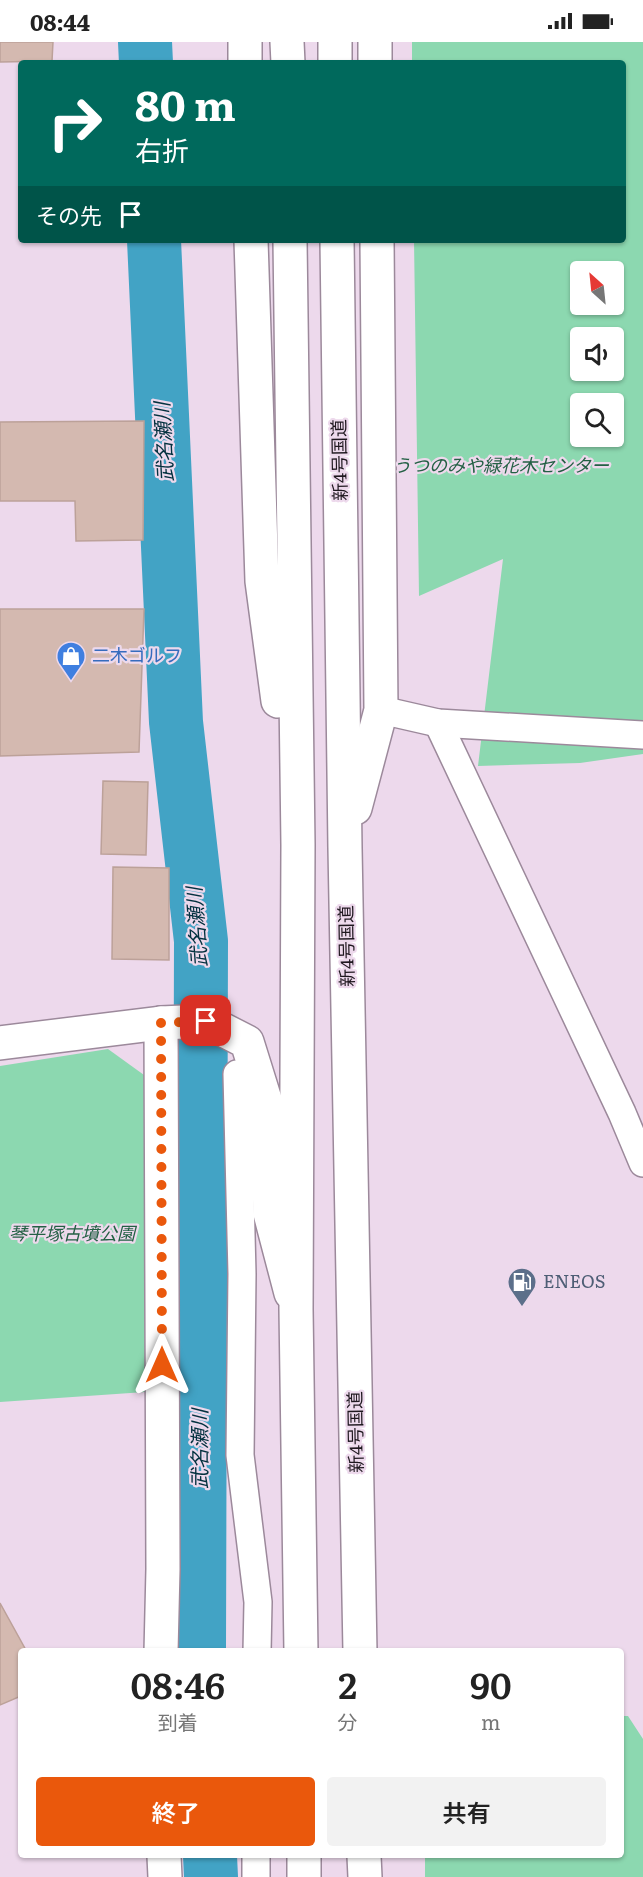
<!DOCTYPE html>
<html lang="ja">
<head>
<meta charset="utf-8">
<style>
  body { margin:0; font-family:Literata,"Noto Sans JP",serif; background:#f2f2f2; color:#222; height:100vh; display:flex; flex-direction:column; font-size:22px; white-space:nowrap }
  * { box-sizing:border-box; margin:0 }
  p { font-size:20px; color:#767676 }
  .icon { flex:none; width:33px; height:33px; fill:none; stroke:currentColor; stroke-width:2; stroke-linecap:round; stroke-linejoin:round }
  .map { position:relative; flex:1; overflow:hidden }
  .panel { position:absolute; left:18px; top:1606px; width:606px; height:210px; display:flex; flex-direction:column; background:#fff; border-radius:6px; box-shadow:0 2px 4px #0004 }
  .panel>* { flex:none }
  .top-card { position:absolute; left:18px; top:18px; width:608px; height:183px; border-radius:6px; box-shadow:0 2px 4px #0004; background:#00695c; color:#fff; overflow:hidden }
  .needle { width:39px; rotate:333deg }
  .fabs { position:absolute; left:570px; top:219px; display:grid; gap:12px }
  .fabs a { display:grid; place-items:center; width:54px; height:54px; border-radius:6px; background:#fff; box-shadow:0 2px 4px #0004; font-size:30px }
  .pin { position:absolute; display:grid; place-items:center; width:51px; height:51px; color:#fff; margin:-26px; border-radius:12px; box-shadow:0 3px 9px #0006 }
  .me { position:absolute; width:66px; margin:-33px; rotate:0deg; stroke-linejoin:round; filter:drop-shadow(0 0 4px #0008) }
  .turn { display:flex; align-items:center; gap:21px; height:126px; padding:0 18px; font-size:27px }
  .turn .icon { width:78px; height:78px; stroke-width:2.5 }
  .turn b { display:block; font-size:42px; line-height:51px }
  .then { display:flex; align-items:center; height:57px; padding:0 18px; background:#0003; gap:12px; font-size:22px }
  .eta { display:flex; justify-content:space-evenly; align-items:center; height:102px; text-align:center }
  .eta b { font-size:36px; font-weight:600; line-height:42px }
  .primary-button { display:flex; gap:12px; margin-top:auto; padding:12px 18px }
  .primary-button a { flex:1; height:69px; border-radius:6px; background:#ea580c; color:#fff; font-size:24px; font-weight:600; line-height:69px; text-align:center }
  .primary-button a+a { background:#f2f2f2; color:#222 }
  .status { display:flex; justify-content:space-between; align-items:center; height:42px; padding:0 30px; background:#fff; direction:ltr }
  .status svg { height:16px; fill:currentColor }
  .map>svg:first-child { display:block }
  .green { fill:#8cd8b0; fill-rule:evenodd }
  .lines { fill:none; stroke-linecap:round; stroke-linejoin:round }
  .river { stroke:#42a3c5; stroke-width:54 }
  .building { fill:#d4b9b0; stroke:#bca199; stroke-width:1.5 }
  .street-casing { stroke:#9c899b; stroke-width:30 }
  .secondary-casing { stroke:#9c899b; stroke-width:36 }
  .highway-casing { stroke:#9c899b; stroke-width:36 }
  .street { stroke:#fff; stroke-width:27 }
  .secondary { stroke:#fff; stroke-width:33 }
  .highway { stroke:#fff; stroke-width:33 }
  .route { stroke:#ea580c; stroke-width:10; stroke-dasharray:0 18 }
  .labels { text-anchor:middle; stroke-width:4.5; stroke-linejoin:round; paint-order:stroke }
  .street-label { font-size:18px; fill:#1f181f; stroke:#edd9ec }
  .park-label { font-size:18px; font-style:italic; fill:#236044; stroke:#edd9ec }
  .shop-label { font-size:18px; fill:#366cbe; stroke:#edd9ec; text-anchor:start }
  .service-label { font-size:18px; fill:#4e5e75; stroke:#edd9ec; text-anchor:start }
  .water-label { font-size:20px; font-style:italic; fill:#03313f; stroke:#edd9ec }
</style>
</head>
<body>
<div class="status"><b>08:44</b><svg viewBox="0 0 49 12"><path d="M0 12V9h3v3zM5 12V6h3v6zM10 12V3h3v9zM15 12V0h3v12zM26 1h20v11H26zM47 4h2v5h-2z"/></svg></div>
<div class="map">
<svg width="643" height="1835" viewBox="0 0 643 1835">
  <rect width="100%" height="100%" fill="#edd9ec"/>
  <!-- green -->
  <g class="green">
    <path d="M412 0H643V712L580 721 478 724 503 517 419 554 414 198H622V21H412ZM580 230H614V262H580ZM580 296H614V328H580ZM580 362H614V394H580Z"/>
    <polygon points="108,1007 144,1033 145,1350 0,1360 0,1024"/>
    <polygon points="621,1674 628,1674 643,1697 643,1835 425,1835 425,1814 621,1814"/>
  </g>
  <g class="lines">
    <!-- river -->
    <g class="river">
      <polyline points="145,0 146,21"/>
      <polyline points="154,198 176,680 201,899 199,1610"/>
      <polyline points="210,1814 211,1835"/>
    </g>
  </g>
  <!-- building -->
  <g class="building">
    <polygon points="0,0 53,0 52,19 0,20"/>
    <polygon points="144,379 143,498 76,499 75,459 0,459 0,380"/>
    <polygon points="0,567 144,567 139,710 0,714"/>
    <polygon points="103,739 148,740 146,813 101,812"/>
    <polygon points="113,825 169,826 169,918 112,917"/>
    <polygon points="0,1561 27,1610 21,1610 21,1654 0,1663"/>
  </g>
  <g class="lines">
    <!-- street casing -->
    <g class="street-casing">
      <g id="street">
        <polyline points="381,668 438,681 643,693"/>
        <polyline points="438,681 622,1071 643,1121"/>
        <polyline points="237,1032 242,1232 240,1413 258,1560 257,1610"/>
        <polyline points="256,1835 256,1814"/>
      </g>
    </g>
    <!-- secondary casing -->
    <g class="secondary-casing">
      <g id="secondary">
        <polyline points="0,1001 161,981 206,979 247,1000 266,1061 270,1171 291,1251"/>
        <polyline points="161,1610 163,1527 161,981"/>
        <polyline points="164,1814 165,1835"/>
      </g>
    </g>
    <!-- highway casing -->
    <g class="highway-casing">
      <g id="highway">
        <polyline points="245,0 245,21"/>
        <polyline points="287,0 288,21"/>
        <polyline points="335,0 335,21"/>
        <polyline points="375,0 375,21"/>
        <polyline points="251,198 262,539 278,659"/>
        <polyline points="290,198 298,803 296,1267 301,1610"/>
        <polyline points="337,198 345,806 360,1610"/>
        <polyline points="355,766 381,668 377,198"/>
        <polyline points="304,1814 304,1835"/>
        <polyline points="364,1814 365,1835"/>
      </g>
    </g>
    <!-- street -->
    <use href="#street" class="street"/>
    <!-- secondary -->
    <use href="#secondary" class="secondary"/>
    <!-- highway -->
    <use href="#highway" class="highway"/>
  </g>
  <g class="lines">
    <!-- route -->
    <polyline class="route" points="162,1323 161,981 206,979"/>
  </g>
  <!-- icons -->
  <defs>
    <g id="shop-pin" transform="scale(1.5)"><path d="M0 17L-7.5 6A9.5 9.5 0 1 1 7.5 6Z" fill="#3f7fe0" stroke="#edd9ec"/><path d="M-5-2.5h2.3a2.7 3.5 0 0 1 5.4 0H5L5.5 6h-11ZM-1.5-2.5h3a1.5 2.3 0 0 0-3 0Z" fill="#fff"/></g>
    <g id="fuel-pin" transform="scale(1.5)"><path d="M0 17L-7.5 6A9.5 9.5 0 1 1 7.5 6Z" fill="#5c6f8a" stroke="#edd9ec"/><path d="M-5.5-6h7V0h2V4h1.3V-2.5L3-4.5l.8-.8L6-3V5H2.5V1h-1V6h-7ZM-4.2-4.7v3.2H.2V-4.7Z" fill="#fff"/></g>
  </defs>
  <g fill-rule="evenodd">
    <use href="#shop-pin" x="71" y="614"/>
    <use href="#fuel-pin" x="522" y="1240"/>
  </g>
  <g class="labels">
    <!-- street labels -->
    <g class="street-label">
      <text transform="translate(340 418) rotate(-91)" y="6">新4号国道</text>
      <text transform="translate(347 904) rotate(-91)" y="6">新4号国道</text>
      <text transform="translate(356 1390) rotate(-91)" y="6">新4号国道</text>
    </g>
    <!-- park labels -->
    <g class="park-label">
      <text x="501" y="430">うつのみや緑花木センター</text>
      <text x="72" y="1198">琴平塚古墳公園</text>
    </g>
    <!-- shop labels -->
    <g class="shop-label">
      <text x="92" y="620">二木ゴルフ</text>
    </g>
    <!-- service labels -->
    <g class="service-label">
      <text x="543" y="1246">ENEOS</text>
    </g>
    <!-- water labels -->
    <g class="water-label">
      <text transform="translate(164 400) rotate(-93)" y="7">武名瀬川</text>
      <text transform="translate(197 885) rotate(-94)" y="7">武名瀬川</text>
      <text transform="translate(200 1407) rotate(-90)" y="7">武名瀬川</text>
    </g>
  </g>
</svg>
<div class="fabs">
<a><svg class="needle" viewBox="-14 -14 28 28"><path d="M0-13l5 13h-10z" fill="#e53935"/><path d="M0 13l5-13h-10z" fill="#767676"/></svg></a>
<a><svg class="icon" aria-label="sound" viewBox="0 0 24 24"><path d="M4 9h4l5-4v14l-5-4H4zM17 9q2 3 0 6"/></svg></a>
<a><svg class="icon" aria-label="search" viewBox="0 0 24 24"><circle cx="10" cy="10" r="6"/><path d="M15 15l6 6"/></svg></a>
</div>
<div class="pin" style="left:206px;top:979px;background:#d93025"><svg class="icon" aria-label="arrive" viewBox="0 0 24 24"><path d="M6 21V4h12l-3 4 3 4H6"/></svg></div>
<svg class="me" style="left:162px;top:1323px" viewBox="-20 -20 40 40"><path d="M0-17L14 15 0 8-14 15z" fill="#ea580c" stroke="#fff" stroke-width="4"/></svg>
<div class="top-card">
<div class="turn"><svg class="icon" aria-label="right" viewBox="0 0 24 24"><path d="M7 20v-9h11M14 6l5 5-5 5"/></svg><div><b>80 m</b>右折</div></div>
<div class="then">その先<svg class="icon" aria-label="arrive" viewBox="0 0 24 24"><path d="M6 21V4h12l-3 4 3 4H6"/></svg></div>
</div>
<section class="panel">
<div class="eta">
<div><b>08:46</b><p>到着</p></div>
<div><b>2</b><p>分</p></div>
<div><b>90</b><p>m</p></div>
</div>
<div class="primary-button"><a>終了</a><a>共有</a></div>
</section>
</div>
</body>
</html>
